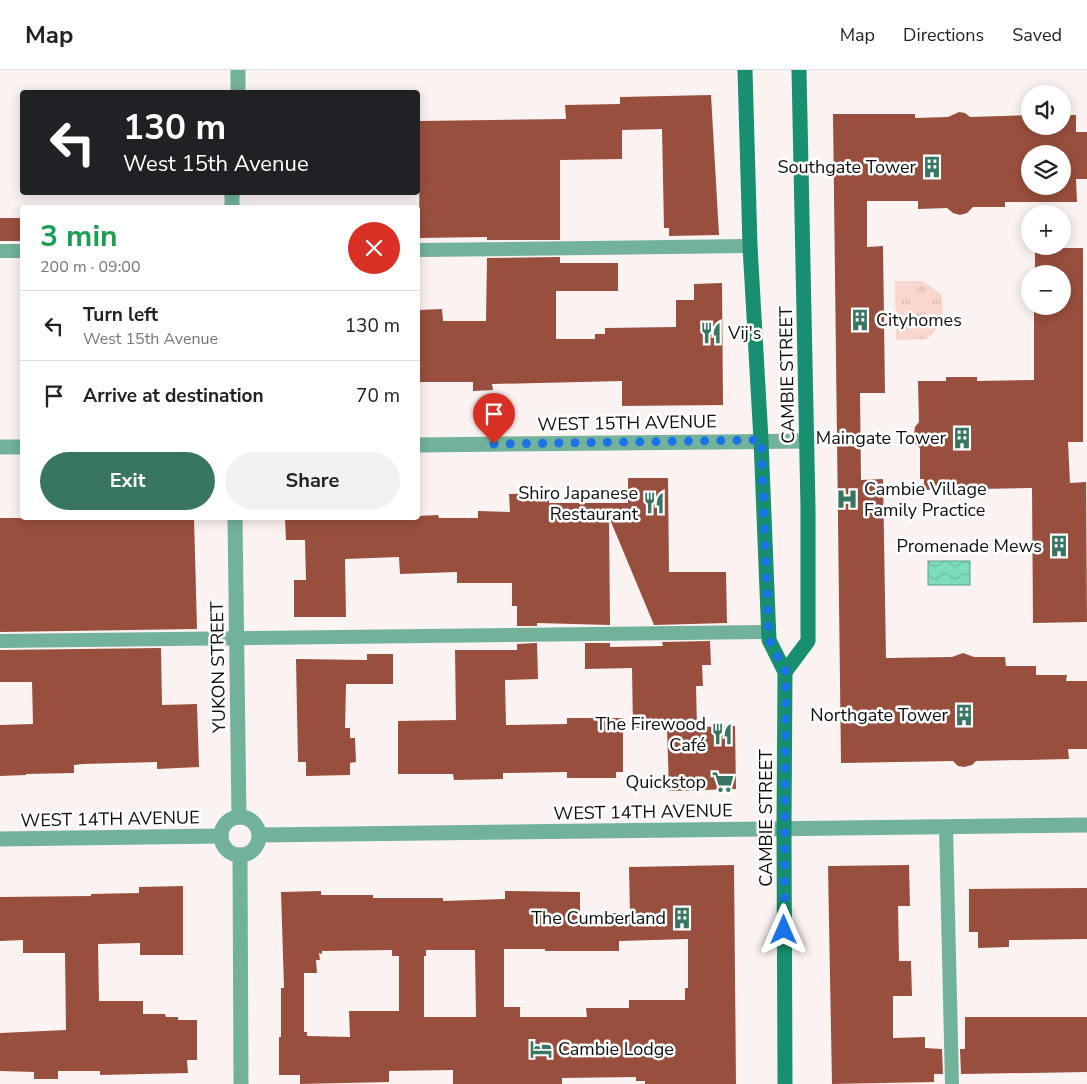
<!DOCTYPE html>
<html lang="en">
<head>
<meta charset="utf-8">
<style>
  body { margin:0; font-family:"Nunito Sans",sans-serif; background:#f2f2f2; color:#222; height:100vh; display:flex; flex-direction:column; font-size:19px; white-space:nowrap }
  * { box-sizing:border-box; margin:0 }
  p { font-size:16px; color:#767676 }
  .icon { flex:none; width:28px; height:28px; fill:none; stroke:currentColor; stroke-width:2; stroke-linecap:round; stroke-linejoin:round }
  .map { position:relative; flex:1; overflow:hidden }
  .details { position:absolute; left:20px; top:135px; width:400px; height:315px; display:flex; flex-direction:column; background:#fff; border-radius:5px; box-shadow:0 2px 12px #0003 }
  .details>* { flex:none }
  .guide { position:absolute; left:20px; top:20px; width:400px; height:105px; border-radius:5px; box-shadow:0 2px 12px #0003; background:#202124; color:#fff; overflow:hidden }
  .tools { position:absolute; left:1021px; top:15px; display:grid; gap:10px }
  .tools a { display:grid; place-items:center; width:50px; height:50px; border-radius:50%; background:#fff; box-shadow:0 2px 12px #0003; font-size:25px }
  .pin { position:absolute; display:grid; place-items:center; width:42px; height:42px; color:#fff; margin:-51px -21px; border-radius:50% 50% 50% 0; rotate:-45deg; box-shadow:0 0 5px #0007 }
  .pin .icon { rotate:45deg }
  .me { position:absolute; width:55px; margin:-28px; rotate:0deg; stroke-linejoin:round; filter:drop-shadow(0 0 4px #0008) }
  .turn { display:flex; align-items:center; gap:18px; height:105px; padding:0 20px; font-size:22px }
  .turn .icon { width:65px; height:65px; stroke-width:2.5 }
  .turn b { display:block; font-size:35px; line-height:42px }
  .round { display:grid; place-items:center; flex:none; width:52px; height:52px; border-radius:26px; background:#f2f2f2 }
  .overview { display:flex; align-items:center; justify-content:space-between; height:85px; padding:0 20px }
  h1 { font-size:30px; font-weight:700; line-height:38px; color:#1e9e55 }
  .button { display:flex; gap:10px; margin-top:auto; padding:10px 20px }
  .button a { flex:1; height:58px; border-radius:30px; background:#397661; color:#fff; font-size:20px; font-weight:700; line-height:58px; text-align:center }
  .button a+a { background:#f2f2f2; color:#222 }
  ul { padding:0; list-style:none }
  li { display:flex; align-items:center; gap:15px; height:70px; padding:0 20px; border-top:1px solid #e0e0e0 }
  li div { flex:1 }
  li b { display:block; font-size:19px }
  li em { font-style:normal }
  header { display:flex; align-items:center; gap:30px; box-sizing:border-box; height:70px; padding:0 25px; background:#fff; border-bottom:1px solid #e0e0e0 }
  header strong { font-size:24px }
  nav { display:flex; gap:28px; margin-inline-start:auto; font-size:18px }
  .map>svg:first-child { display:block }
  .grass { fill:url(#grass-tufts) }
  .water { fill:url(#water-waves); stroke:#5d9e87 }
  .building { fill:#994f3d; fill-rule:evenodd }
  .lines { fill:none; stroke-linecap:round; stroke-linejoin:round }
  .service { stroke:#73b29a; stroke-width:14 }
  .minor { stroke:#73b29a; stroke-width:15 }
  .secondary { stroke:#188f6f; stroke-width:15 }
  .route { stroke:#1a73e8; stroke-width:9; stroke-dasharray:0 16.2 }
  .labels { text-anchor:middle; stroke-width:5; stroke-linejoin:round; paint-order:stroke }
  .poi-label { font-size:18px; fill:#110f0e; stroke:#fff; text-anchor:end }
  .street-label { font-size:18px; fill:#110f0e; stroke:#fff }
</style>
</head>
<body>
<header>
<strong>Map</strong>
<nav><a>Map</a><a>Directions</a><a>Saved</a></nav>
</header>
<div class="map">
<svg width="1087" height="1014" viewBox="0 0 1087 1014">
  <defs>
    <pattern id="grass-tufts" width="24" height="20" patternUnits="userSpaceOnUse" patternTransform="scale(1.25)"><rect width="24" height="20" fill="#fad7ce"/><path d="M3 7l-1-3M5 7V3M7 7l1-3M15 17l-1-3M17 17v-4M19 17l1-3" fill="none" stroke="#d5b7b0"/></pattern>
    <pattern id="water-waves" width="16" height="10" patternUnits="userSpaceOnUse" patternTransform="scale(1.25)"><rect width="16" height="10" fill="#7ddcbb"/><path d="M0 5q4-4 8 0t8 0" fill="none" stroke="#6bbca0"/></pattern>
  </defs>
  <rect width="100%" height="100%" fill="#fbf3f1"/>
  <!-- grass -->
  <polygon class="grass" points="895,211 923,211 942,225 943,253 927,269 896,270"/>
  <!-- water -->
  <rect class="water" x="928" y="491" width="42" height="24"/>
  <!-- building -->
  <g class="building">
    <polygon points="711,25 719,165 669,166 669,158 664,158 662,59 622,60 622,89 560,90 560,170 487,170 487,167 419,168 420,51 566,49 565,35 620,34 620,27"/>
    <path d="M959 42 965 43 970 47 1030 45V56H1062V45H1076V62H1087V109H1076L1077 132H1005V137H973L967 143 960 145 953 143 947 138 918 139V131H867V177L883 176 885 323H860L861 410 883 409 886 588 952 587 963 583 974 587H1005L1006 596H1036V605H1067L1066 611H1087V679H1068L1069 689 976 691 972 695 964 697 958 696 953 691 841 693 833 44H915V48L948 47ZM1030 84H1062V116H1030Z"/>
    <rect x="0" y="148" width="21" height="23"/>
    <polygon points="1035,178 1083,178 1083,372 1068,372 1070,413 1086,412 1087,552 1033,553 1032,418 977,419 977,423 947,423 948,419 924,420 924,409 920,409 920,378 915,374 914,365 915,357 919,352 918,311 946,311 946,307 977,307 977,311 1034,310 1034,236 1062,236 1062,204 1035,204"/>
    <polygon points="560,187 560,193 618,193 618,221 556,221 556,269 595,269 595,264 605,264 605,258 676,257 676,230 694,230 694,214 722,213 723,335 622,336 622,311 492,314 493,320 473,321 473,312 418,312 418,240 442,239 443,251 486,251 487,188"/>
    <polygon points="628,408 668,408 669,502 726,502 727,553 654,555 609,447 610,555 537,553 537,556 517,556 517,536 512,536 512,513 457,513 457,502 400,504 399,487 345,489 346,547 294,547 294,510 306,510 305,470 286,470 285,448 418,448 418,446 438,445 439,448 478,448 478,441 510,442 509,424 549,423 549,433 628,433"/>
    <polygon points="0,448 194,448 197,559 0,562"/>
    <polygon points="710,571 711,595 702,595 703,616 696,616 697,657 735,656 736,719 669,721 667,657 633,658 632,598 585,599 585,573 610,573 610,577 663,576 662,572"/>
    <polygon points="537,573 538,609 505,610 506,655 567,654 567,648 623,648 623,702 616,702 616,708 567,708 567,702 503,703 503,709 454,710 453,704 398,704 398,651 456,650 455,580 517,580 517,574"/>
    <polygon points="161,578 162,635 197,634 199,697 157,699 157,692 83,694 74,695 74,703 26,704 26,705 0,706 0,655 33,654 32,612 0,612 0,580"/>
    <polygon points="367,584 393,584 393,614 346,614 345,658 350,658 350,668 355,668 356,692 350,693 350,705 306,706 306,692 298,692 296,589 367,590"/>
    <path d="M734 795 736 1014H645V1011H636V1007L562 1008V1014H453V1000L389 1001V1012L300 1014V1005H279V967H281V918H284L281 822 321 821V825H373V828H443V831L505 829V821L580 822V843H630L629 797ZM688 869V918H685V930H629V938H586L587 947H520V937H504V879H545V881H619V871ZM392 880V886H399V941H349L350 967 307 966V962H304V903H317L316 890H320L319 883 322 884V881ZM426 880H475L476 947H424V886H426Z"/>
    <polygon points="909,795 910,836 898,836 899,891 911,891 912,926 893,926 893,968 925,967 925,978 942,979 943,1004 934,1004 934,1012 832,1014 828,796"/>
    <polygon points="183,816 183,885 140,885 140,873 98,874 99,931 143,931 143,944 165,944 166,947 178,947 178,950 197,950 197,990 187,990 188,1003 100,1005 100,1001 58,1001 58,1009 34,1009 34,1002 0,1001 0,963 66,960 65,883 23,883 23,870 0,871 0,827 91,826 91,824 139,823 139,817"/>
    <polygon points="1087,818 1087,869 1009,870 1009,877 978,878 978,862 969,862 969,819"/>
    <polygon points="965,947 1087,947 1087,1002 961,1004 960,979 965,979"/>
  </g>
  <g class="lines">
    <!-- service -->
    <g class="service">
      <polyline points="418,180 750,176"/>
      <polyline points="0,181 22,181"/>
      <polyline points="0,571 769,562"/>
      <polyline points="946,757 952,1014"/>
    </g>
    <!-- minor -->
    <g class="minor">
      <polyline points="238,0 238,22"/>
      <polyline points="232,122 232,138"/>
      <polyline points="418,375 807,371"/>
      <polyline points="0,377 22,377"/>
      <polyline points="235,448 239,747"/>
      <circle cx="240" cy="766" r="19"/>
      <polyline points="259,765 1087,755"/>
      <polyline points="0,769 221,766"/>
      <polyline points="240,785 241,1014"/>
    </g>
    <!-- secondary -->
    <g class="secondary">
      <polyline points="745,0 750,176 761,370 769,570 785,602 784,759 785,1014"/>
      <polyline points="785,602 808,571 808,438 799,0"/>
    </g>
  </g>
  <g class="lines">
    <!-- route -->
    <polyline class="route" points="494,374 761,370 769,570 786,602 784,860"/>
  </g>
  <!-- icons -->
  <defs>
    <g id="building-bare" transform="scale(1.725)"><path d="M-4-6H4V6H1V3H-1V6H-4ZM-2.5-4.3h1.7v1.8h-1.7ZM.8-4.3h1.7v1.8H.8ZM-2.5-1h1.7V.8h-1.7ZM.8-1h1.7V.8H.8Z" fill="#397661" stroke="#fff" stroke-width="2.5" paint-order="stroke"/></g>
    <g id="restaurant-bare" transform="scale(1.725)"><path d="M-5-6h1v4h1v-4h1v4h1v-4h1v5L-1.5 .5V6h-2V.5L-5-1ZM5-6V6H3V1.5H1.5Q1.5-4 5-6Z" fill="#397661" stroke="#fff" stroke-width="2.5" paint-order="stroke"/></g>
    <g id="hospital-bare" transform="scale(1.725)"><path d="M-5-5h3v3.5h4V-5h3V5h-3V1.5h-4V5h-3Z" fill="#397661" stroke="#fff" stroke-width="2.5" paint-order="stroke"/></g>
    <g id="supermarket-bare" transform="scale(1.725)"><path d="M-6-5.5h2.5l.6 2H6L4.5 2H-2.5L-4.4-4H-6ZM-1.5 3.2a1.3 1.3 0 1 0 .1 0ZM3 3.2a1.3 1.3 0 1 0 .1 0Z" fill="#397661" stroke="#fff" stroke-width="2.5" paint-order="stroke"/></g>
    <g id="hotel-bare" transform="scale(1.725)"><path d="M-6-4.5h1.5V1H6V5H4.5V3h-9V5H-6ZM-4 0a1.8 1.8 0 1 1 3.6 0ZM.5 0V-2.5h3Q6-2.5 6 0Z" fill="#397661" stroke="#fff" stroke-width="2.5" paint-order="stroke"/></g>
  </defs>
  <g fill-rule="evenodd">
    <use href="#building-bare" x="932" y="97"/>
    <use href="#building-bare" x="860" y="250"/>
    <use href="#restaurant-bare" x="711" y="263"/>
    <use href="#building-bare" x="962" y="368"/>
    <use href="#hospital-bare" x="847" y="429"/>
    <use href="#restaurant-bare" x="654" y="433"/>
    <use href="#building-bare" x="1059" y="476"/>
    <use href="#building-bare" x="964" y="645"/>
    <use href="#restaurant-bare" x="722" y="664"/>
    <use href="#supermarket-bare" x="723" y="712"/>
    <use href="#building-bare" x="682" y="848"/>
    <use href="#hotel-bare" x="541" y="979"/>
  </g>
  <g class="labels">
    <!-- poi labels -->
    <g class="poi-label">
      <text x="916" y="103">Southgate Tower</text>
      <text x="876" y="256" text-anchor="start">Cityhomes</text>
      <text x="728" y="269" text-anchor="start">Vij's</text>
      <text x="946" y="374">Maingate Tower</text>
      <text x="864" y="425" text-anchor="start">Cambie Village<tspan x="864" dy="21">Family Practice</tspan></text>
      <text x="638" y="429">Shiro Japanese<tspan x="638" dy="21">Restaurant</tspan></text>
      <text x="1042" y="482">Promenade Mews</text>
      <text x="948" y="651">Northgate Tower</text>
      <text x="706" y="660">The Firewood<tspan x="706" dy="21">Café</tspan></text>
      <text x="706" y="718">Quickstop</text>
      <text x="666" y="854">The Cumberland</text>
      <text x="558" y="985" text-anchor="start">Cambie Lodge</text>
    </g>
    <!-- street labels -->
    <g class="street-label">
      <text transform="translate(787 305) rotate(-91)" y="6">CAMBIE STREET</text>
      <text transform="translate(627 353) rotate(-1)" y="6">WEST 15TH AVENUE</text>
      <text transform="translate(218 597) rotate(-91)" y="6">YUKON STREET</text>
      <text transform="translate(643 742) rotate(-1)" y="6">WEST 14TH AVENUE</text>
      <text transform="translate(766 748) rotate(-90)" y="6">CAMBIE STREET</text>
      <text transform="translate(110 749) rotate(-1)" y="6">WEST 14TH AVENUE</text>
    </g>
  </g>
</svg>
<div class="tools">
<a><svg class="icon" aria-label="sound" viewBox="0 0 24 24"><path d="M4 9h4l5-4v14l-5-4H4zM17 9q2 3 0 6"/></svg></a>
<a><svg class="icon" aria-label="layers" viewBox="0 0 24 24"><path d="M12 4l9 5-9 5-9-5zM3 14l9 5 9-5"/></svg></a>
<a>+</a>
<a>−</a>
</div>
<div class="pin" style="left:494px;top:374px;background:#d93025"><svg class="icon" aria-label="arrive" viewBox="0 0 24 24"><path d="M6 21V4h12l-3 4 3 4H6"/></svg></div>
<svg class="me" style="left:784px;top:860px" viewBox="-20 -20 40 40"><path d="M0-17L14 15 0 8-14 15z" fill="#1a73e8" stroke="#fff" stroke-width="4"/></svg>
<div class="guide">
<div class="turn"><svg class="icon" aria-label="left" viewBox="0 0 24 24"><path d="M17 20v-9H6M10 6l-5 5 5 5"/></svg><div><b>130 m</b>West 15th Avenue</div></div>
</div>
<section class="details">
<div class="overview"><div><h1>3 min</h1><p>200 m · 09:00</p></div><a class="round" style="background:#d93025;color:#fff"><svg class="icon" aria-label="close" viewBox="0 0 24 24"><path d="M6 6l12 12M18 6L6 18"/></svg></a></div>
<ul>
<li><svg class="icon" aria-label="left" viewBox="0 0 24 24"><path d="M17 20v-9H6M10 6l-5 5 5 5"/></svg><div><b>Turn left</b><p>West 15th Avenue</p></div><em>130 m</em></li>
<li><svg class="icon" aria-label="arrive" viewBox="0 0 24 24"><path d="M6 21V4h12l-3 4 3 4H6"/></svg><div><b>Arrive at destination</b></div><em>70 m</em></li>
</ul>
<div class="button"><a>Exit</a><a>Share</a></div>
</section>
</div>
</body>
</html>
